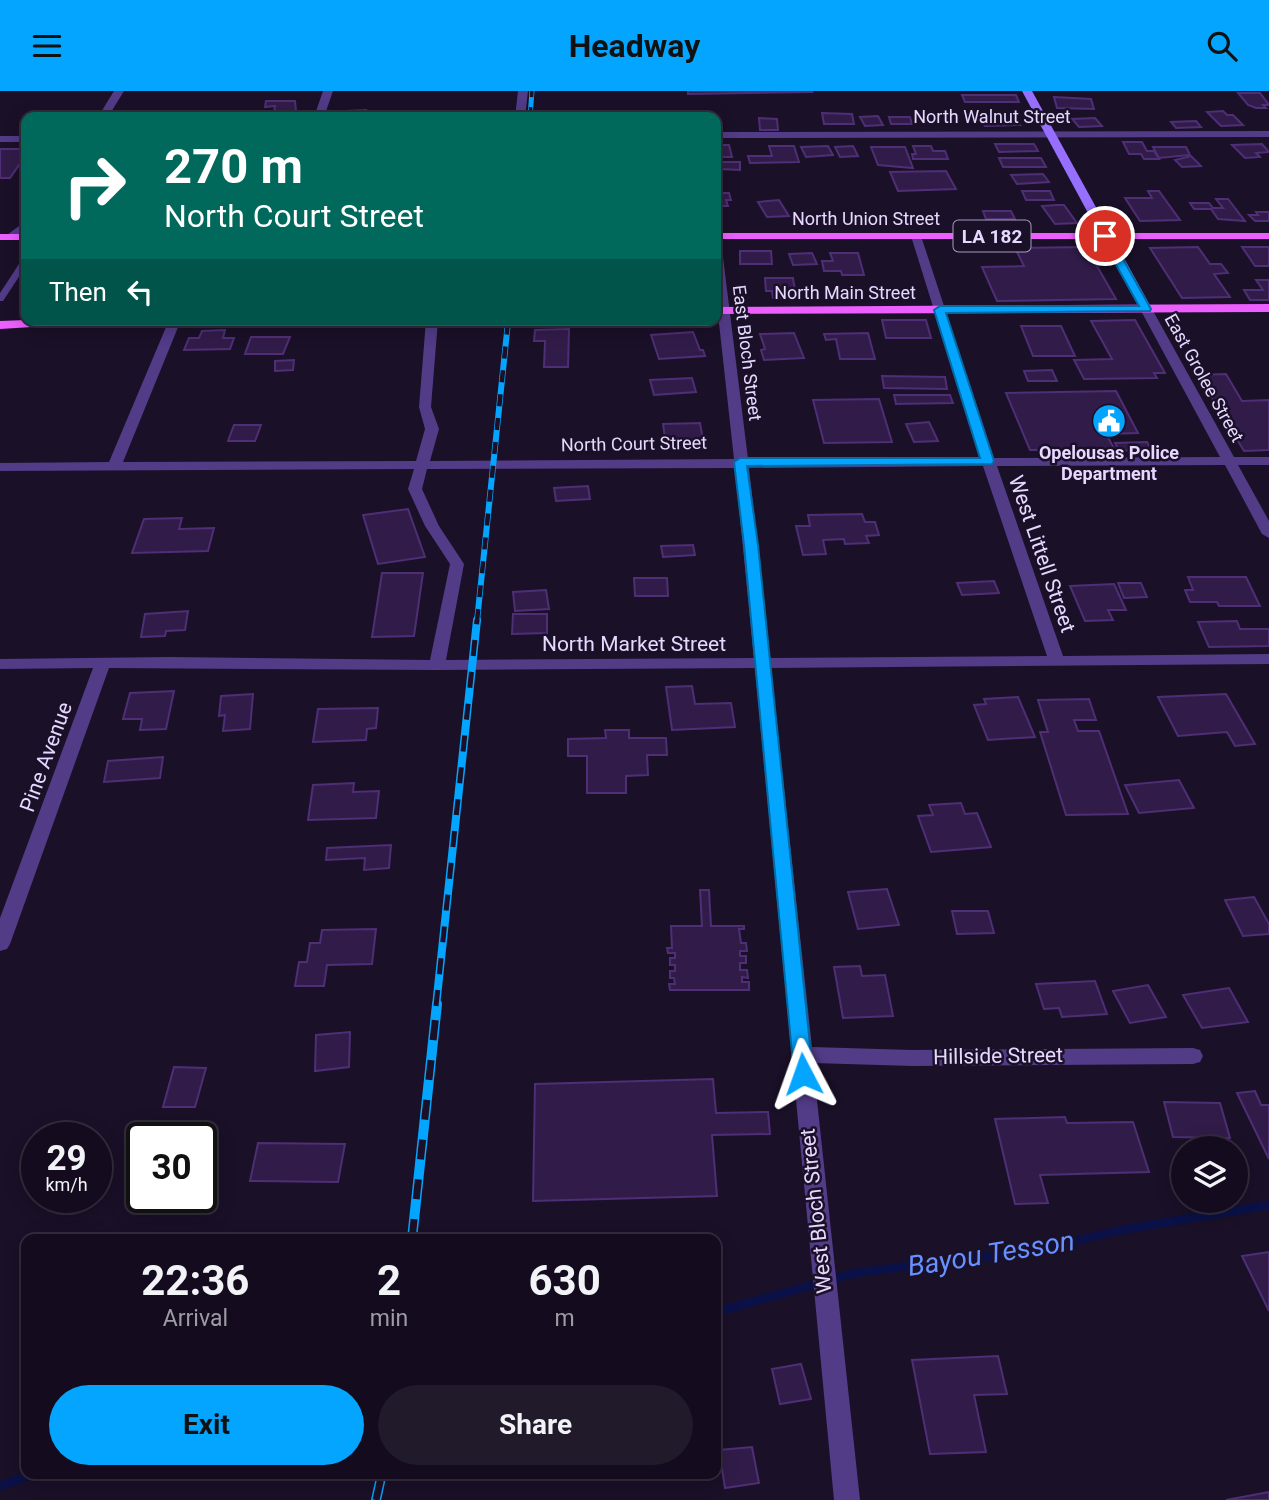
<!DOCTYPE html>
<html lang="en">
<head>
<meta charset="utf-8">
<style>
  body { margin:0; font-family:Roboto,sans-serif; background:#211a2b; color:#f1f3f6; height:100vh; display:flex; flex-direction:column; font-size:26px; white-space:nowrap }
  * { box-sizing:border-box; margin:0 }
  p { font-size:23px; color:#9d9ba4 }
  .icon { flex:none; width:38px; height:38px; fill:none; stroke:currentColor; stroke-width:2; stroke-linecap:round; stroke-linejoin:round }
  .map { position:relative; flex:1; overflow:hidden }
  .sheet { position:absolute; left:21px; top:1143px; width:700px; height:245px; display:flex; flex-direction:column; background:#140c1e; border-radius:14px; box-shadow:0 4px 18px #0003,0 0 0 2px #332c3c }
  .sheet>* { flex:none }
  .guide { position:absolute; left:21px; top:21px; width:700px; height:214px; border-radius:14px; box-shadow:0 4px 18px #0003,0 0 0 2px #332c3c; background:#00695c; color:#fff; overflow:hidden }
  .controls { position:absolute; left:1171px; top:1045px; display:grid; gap:14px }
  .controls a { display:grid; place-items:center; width:77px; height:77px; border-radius:50%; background:#140c1e; box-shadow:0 4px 18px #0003,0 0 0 2px #332c3c; font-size:35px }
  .speed { position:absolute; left:21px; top:1031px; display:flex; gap:14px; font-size:35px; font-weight:700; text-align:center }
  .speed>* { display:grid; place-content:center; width:91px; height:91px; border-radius:50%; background:#140c1e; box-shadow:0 4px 18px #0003,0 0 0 2px #332c3c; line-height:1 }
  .speed small { font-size:18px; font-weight:400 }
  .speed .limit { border:4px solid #111; border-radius:10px; background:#fff; color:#111 }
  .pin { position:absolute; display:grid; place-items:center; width:60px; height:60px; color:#fff; margin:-30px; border:4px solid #fff; border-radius:50%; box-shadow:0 2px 7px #0007 }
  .me { position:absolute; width:77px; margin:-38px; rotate:356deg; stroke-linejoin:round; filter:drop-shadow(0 0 5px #0008) }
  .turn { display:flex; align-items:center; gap:24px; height:147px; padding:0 28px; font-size:32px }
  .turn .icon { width:91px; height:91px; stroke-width:2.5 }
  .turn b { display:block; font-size:49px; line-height:60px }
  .then { display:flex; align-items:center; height:66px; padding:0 28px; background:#0003; gap:14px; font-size:26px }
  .eta { display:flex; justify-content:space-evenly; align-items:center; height:119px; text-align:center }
  .eta b { font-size:42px; font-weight:700; line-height:49px }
  .primary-button { display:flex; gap:14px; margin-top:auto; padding:14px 28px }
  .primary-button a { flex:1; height:80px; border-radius:42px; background:#04a5fe; color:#111; font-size:28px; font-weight:700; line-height:80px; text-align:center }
  .primary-button a+a { background:#211a2b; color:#f1f3f6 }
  header { display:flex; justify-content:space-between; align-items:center; height:91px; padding:0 28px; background:#04a5fe; color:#111; font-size:32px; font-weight:700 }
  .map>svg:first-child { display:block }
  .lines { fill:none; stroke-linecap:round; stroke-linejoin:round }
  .stream { stroke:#0b1147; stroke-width:9 }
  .building { fill:#311c49; stroke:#4e2e75; stroke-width:2 }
  .lane { fill:#523b87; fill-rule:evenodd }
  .street { fill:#523b87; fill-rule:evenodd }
  .secondary { fill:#976fff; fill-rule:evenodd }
  .primary { fill:#ec5ffe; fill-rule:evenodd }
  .rail-far3-casing { stroke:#04a5fe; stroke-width:5 }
  .rail-far2-casing { stroke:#04a5fe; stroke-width:6 }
  .rail-far1-casing { stroke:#04a5fe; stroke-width:8 }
  .rail-casing { stroke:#04a5fe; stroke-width:10 }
  .rail-far3 { stroke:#1a1028; stroke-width:3.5; stroke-dasharray:10; stroke-linecap:butt }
  .rail-far2 { stroke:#1a1028; stroke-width:4.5; stroke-dasharray:12; stroke-linecap:butt }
  .rail-far1 { stroke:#1a1028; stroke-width:5; stroke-dasharray:16; stroke-linecap:butt }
  .rail { stroke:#1a1028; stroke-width:7; stroke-dasharray:20; stroke-linecap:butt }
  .route { fill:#04a5fe; stroke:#036ba5; stroke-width:2 }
  .labels { text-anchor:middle; stroke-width:5; stroke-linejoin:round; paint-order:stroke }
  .far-street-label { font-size:18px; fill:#e6d8ff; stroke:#1a1028 }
  .far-poi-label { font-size:18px; font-weight:bold; fill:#e6d8ff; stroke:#1a1028 }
  .shield { fill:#1a1028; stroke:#a99cbe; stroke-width:2 }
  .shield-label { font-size:19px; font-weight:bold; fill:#e6d8ff }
  .street-label { font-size:21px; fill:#e6d8ff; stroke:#1a1028 }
  .near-water-label { font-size:28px; font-style:italic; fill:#6691fe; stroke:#1a1028 }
</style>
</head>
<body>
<header><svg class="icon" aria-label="menu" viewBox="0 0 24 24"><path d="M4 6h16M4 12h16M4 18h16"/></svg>Headway<svg class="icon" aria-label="search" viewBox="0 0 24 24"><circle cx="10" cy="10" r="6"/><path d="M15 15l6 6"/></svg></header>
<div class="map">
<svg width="1269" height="1409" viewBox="0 0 1269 1409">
  <rect width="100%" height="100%" fill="#1a1028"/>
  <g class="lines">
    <!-- stream -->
    <g class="stream">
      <polyline points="716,1221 855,1182 1038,1159 1121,1139 1269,1114"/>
      <polyline points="0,1395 36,1382"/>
    </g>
  </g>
  <!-- building -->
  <g class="building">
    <polygon points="688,0 811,0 812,1 688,3"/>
    <polygon points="1238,2 1260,2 1269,14 1263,14 1266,17 1256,17 1248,14"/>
    <polygon points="962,4 1016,4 1019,11 965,11"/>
    <polygon points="1054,6 1091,8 1094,18 1057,17"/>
    <polygon points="266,10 295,10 296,20 274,21 275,15 265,16"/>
    <polygon points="366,19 364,26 345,26 346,20"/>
    <polygon points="1223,20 1227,24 1233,24 1243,34 1221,35 1207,21"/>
    <polygon points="822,22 852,23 854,33 824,33"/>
    <polygon points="878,25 883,34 865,35 860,26"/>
    <polygon points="889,26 910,26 912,33 891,33"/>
    <polygon points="1014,26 1020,34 985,35 980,28"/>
    <polygon points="759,27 777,28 778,39 760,39"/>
    <polygon points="1095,27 1102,35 1079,36 1072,28"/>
    <polygon points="1196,30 1201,36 1176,37 1171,31"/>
    <polygon points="1123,51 1142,51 1147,60 1154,60 1159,68 1144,68 1141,63 1129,63"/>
    <polygon points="995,53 1034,53 1038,60 999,61"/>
    <polygon points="1262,53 1269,61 1256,62 1260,66 1245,67 1232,54"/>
    <polygon points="716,54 729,54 732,66 716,66"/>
    <polygon points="769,55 794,55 799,71 750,72 748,65 772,65"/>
    <polygon points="828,55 833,64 806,66 801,56"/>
    <polygon points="853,55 858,65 840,66 835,56"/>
    <polygon points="913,55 931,55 933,60 945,60 948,68 913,68 912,63 916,63"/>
    <polygon points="871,56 905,56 913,77 878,74"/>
    <polygon points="1153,56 1186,56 1190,64 1159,67"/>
    <polygon points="0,58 26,58 26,74 19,74 10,87 0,87"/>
    <polygon points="1191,65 1201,75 1182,76 1175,69"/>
    <polygon points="999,67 1041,67 1046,76 1003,76"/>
    <polygon points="720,71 740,71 740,79 720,78"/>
    <polygon points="946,80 956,98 898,100 890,81"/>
    <polygon points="1043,83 1049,91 1017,93 1011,84"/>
    <polygon points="1022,100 1050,100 1054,109 1026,109"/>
    <polygon points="1148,100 1159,100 1180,129 1140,130 1125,107 1152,107"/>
    <polygon points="716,102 729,102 731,109 726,109 728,115 716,115"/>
    <polygon points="1216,108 1228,108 1245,130 1218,128 1211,118 1194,118 1190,112 1209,112 1213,117 1223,117"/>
    <polygon points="779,109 789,125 767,126 758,111"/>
    <polygon points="1056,114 1064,114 1077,132 1055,133 1042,115"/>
    <polygon points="983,120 1011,120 1015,128 986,128"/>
    <polygon points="1256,121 1269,121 1269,130 1255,130 1249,124 1258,124"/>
    <polygon points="1086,156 1116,208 997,210 982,176 1024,175 1015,157"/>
    <polygon points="1198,156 1210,173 1221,173 1228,182 1214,183 1230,206 1182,207 1150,157"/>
    <polygon points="1242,156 1269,156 1269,175 1255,175"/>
    <polygon points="740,160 771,160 772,173 740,173"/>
    <polygon points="812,162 817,173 793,174 789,163"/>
    <polygon points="830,162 858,162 864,184 842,184 841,180 824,180 822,170 833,170"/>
    <polygon points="765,187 793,187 796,207 773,207 772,200 766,200"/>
    <polygon points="1256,189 1269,189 1269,209 1250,209 1244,199 1263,199"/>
    <polygon points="882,229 926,229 931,247 886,247"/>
    <polygon points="1135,229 1165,282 1154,282 1157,287 1084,288 1074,269 1112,268 1091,230"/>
    <polygon points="1021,235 1061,235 1075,265 1033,265"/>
    <polygon points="569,238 568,276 544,276 545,250 534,250 535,239"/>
    <polygon points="225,239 223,247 234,247 230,258 184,259 189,247 199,247 202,240"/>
    <polygon points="693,241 700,259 703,259 705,265 659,268 651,244"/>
    <polygon points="794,242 804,267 764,269 761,259 765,258 760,243"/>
    <polygon points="868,242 875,268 840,268 836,248 826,249 824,243"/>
    <polygon points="251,246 290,246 283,263 245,263"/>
    <polygon points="294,269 293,279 275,280 275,270"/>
    <polygon points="1052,279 1057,290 1028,290 1024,280"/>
    <polygon points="1226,283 1242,310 1269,309 1269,359 1244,360 1198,284"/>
    <polygon points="882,285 945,286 947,298 884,297"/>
    <polygon points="692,287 696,301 654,304 650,289"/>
    <polygon points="1116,300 1138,342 1106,343 1115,359 1081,360 1083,365 1061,365 1059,359 1030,359 1006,302"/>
    <polygon points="894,304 950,304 953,312 896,313"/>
    <polygon points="879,308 892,351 824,352 813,309"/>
    <polygon points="929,331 938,350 914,351 906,333"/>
    <polygon points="700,332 704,355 672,353 672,347 665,347 663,333"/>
    <polygon points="234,334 261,334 255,350 228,350"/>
    <polygon points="1147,351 1151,358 1119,360 1115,352"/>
    <polygon points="588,395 590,408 556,410 554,397"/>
    <polygon points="408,418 425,466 378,473 363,424"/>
    <polygon points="862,423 865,431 875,431 879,444 866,445 869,452 845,453 844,448 823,449 826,463 803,464 796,435 810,435 808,424"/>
    <polygon points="182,427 179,438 214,437 208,460 132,462 144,428"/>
    <polygon points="693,454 695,464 663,466 661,455"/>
    <polygon points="382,482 423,482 414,545 372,546"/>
    <polygon points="1188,486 1246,486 1260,515 1219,515 1217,511 1190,511 1185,499 1193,499"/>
    <polygon points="634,487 667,487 668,505 635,505"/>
    <polygon points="994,490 999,502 962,504 957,492"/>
    <polygon points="1118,492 1141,492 1147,506 1124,507"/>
    <polygon points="1114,493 1126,519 1108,519 1113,529 1085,530 1070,495"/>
    <polygon points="546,499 549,518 515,520 513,501"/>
    <polygon points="188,520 185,539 166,540 165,545 141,546 145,523"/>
    <polygon points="513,523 547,523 547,542 512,543"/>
    <polygon points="1237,530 1240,538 1269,538 1269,555 1209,556 1198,531"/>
    <polygon points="692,595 695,613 731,612 735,636 672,639 666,596"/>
    <polygon points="174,600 166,638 140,639 142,628 123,628 130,602"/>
    <polygon points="253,603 250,638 223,640 225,624 219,625 221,605"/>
    <polygon points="1226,603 1255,653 1235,655 1227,641 1178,645 1158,606"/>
    <polygon points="1018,606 1035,646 988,649 974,614 986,613 984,608"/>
    <polygon points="1089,608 1096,629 1074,629 1078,640 1099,640 1128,723 1066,724 1040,641 1048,641 1038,609"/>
    <polygon points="378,617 376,637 367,638 366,649 313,651 318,618"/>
    <polygon points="605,639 629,639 629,647 666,647 667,664 647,664 648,684 626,685 626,702 587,702 587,665 568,665 568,648 606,647"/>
    <polygon points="163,666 160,687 104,691 108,670"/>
    <polygon points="1179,689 1194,717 1139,722 1125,694"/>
    <polygon points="354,692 353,701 379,700 376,727 308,729 313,694"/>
    <polygon points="961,712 965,723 977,722 991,756 931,761 918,725 933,724 929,714"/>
    <polygon points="391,754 389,777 364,779 365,767 326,769 327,757"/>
    <polygon points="887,798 899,834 858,838 848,801"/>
    <polygon points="700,799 709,799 711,835 744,835 744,838 739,838 741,852 746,852 747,860 740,860 740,865 746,865 746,872 740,872 740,879 747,879 748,887 742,886 742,891 749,891 749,899 670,899 669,893 675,893 674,887 670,887 670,880 675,880 675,874 670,874 670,867 675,867 675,862 668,862 667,857 672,857 671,835 702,835"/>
    <polygon points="1254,806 1269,833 1269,843 1243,845 1225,809"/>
    <polygon points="952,820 988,820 994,842 957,843"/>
    <polygon points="376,838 372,873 327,874 324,895 295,895 299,871 307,871 310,852 320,852 322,839"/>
    <polygon points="860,875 862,885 885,884 893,925 843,927 834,876"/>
    <polygon points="1095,890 1107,923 1062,926 1059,917 1044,918 1036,893"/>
    <polygon points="1148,894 1166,926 1130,932 1113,900"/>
    <polygon points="1229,897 1248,931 1202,937 1183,904"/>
    <polygon points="350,941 349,976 315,980 316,944"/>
    <polygon points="174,976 206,977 195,1016 163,1016"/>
    <polygon points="713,988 716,1022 768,1021 770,1043 712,1044 717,1105 533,1110 535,993"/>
    <polygon points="1255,1000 1261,1014 1269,1014 1269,1068 1237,1002"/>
    <polygon points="1164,1011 1220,1012 1230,1047 1173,1046"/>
    <polygon points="1065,1026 1067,1032 1133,1031 1149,1081 1040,1084 1048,1112 1015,1113 995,1028"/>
    <polygon points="258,1052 345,1053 338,1091 250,1090"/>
    <polygon points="1269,1161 1269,1220 1242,1165"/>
    <polygon points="998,1265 1007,1303 974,1304 986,1361 930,1363 912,1269"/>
    <polygon points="801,1273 811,1308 780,1313 772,1278"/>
    <polygon points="752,1356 759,1392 725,1397 719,1359"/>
    <polygon points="1269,1401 1269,1409 1226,1409"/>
  </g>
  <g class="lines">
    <!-- lane -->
    <g class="lane">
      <polygon points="23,132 26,132 26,137 13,148 7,148 7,144"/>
      <polygon points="23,167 26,167 26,175 3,210 0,210 0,202"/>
    </g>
    <!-- street -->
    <g class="street">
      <polygon points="114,0 124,0 108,26 98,26"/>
      <polygon points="323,0 333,0 324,26 314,26"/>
      <polygon points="518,0 528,0 525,26 515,26"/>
      <polygon points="1269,40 1269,46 716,47 716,41"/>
      <rect x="0" y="45" width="26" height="6"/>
      <path d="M916 142 921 145 994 367 1220 366 1140 218 1146 214 1152 218 1234 366H1269V374H1238L1269 430V447L1262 443 1225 374 997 375 1063 565 1269 563V573L771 577 812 956 912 959 1193 957 1200 959 1203 965 1200 971 1193 973 912 975 813 972 860 1409H834L755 577 437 579 109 577 10 853 7 858 0 860V827L93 577 0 578V568L170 566 430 569 450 473 425 435 408 398 414 378 0 380V372L109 371 169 229H181L123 371 416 370 425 338 419 316 426 229H438L431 316 439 338 430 370 734 368 716 205V155L722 158 748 368 980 367 911 145ZM983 375 1047 565 770 567 749 377ZM735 377 754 567 446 569 464 473 439 435 422 398 427 378Z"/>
    </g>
    <!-- secondary -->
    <polygon class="secondary" points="1022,0 1032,0 1152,218 1150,221 1140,218"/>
    <!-- primary -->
    <g class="primary">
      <rect x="716" y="142" width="553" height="6"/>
      <rect x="0" y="143" width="26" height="6"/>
      <polygon points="1269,213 1269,221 716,223 716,216"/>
      <polygon points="26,229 87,229 81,233 0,238 0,230"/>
    </g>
    <!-- rail-far3 casing -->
    <g class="rail-far3-casing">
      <g id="rail-far3">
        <polyline points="530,26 532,0"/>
        <polyline points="508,232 508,229"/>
      </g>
    </g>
    <!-- rail-far2 casing -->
    <g class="rail-far2-casing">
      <polyline id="rail-far2" points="477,530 508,231"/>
    </g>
    <!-- rail-far1 casing -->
    <g class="rail-far1-casing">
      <polyline id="rail-far1" points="436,915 477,529"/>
    </g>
    <!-- rail casing -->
    <g class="rail-casing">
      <g id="rail">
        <polyline points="412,1148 437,913"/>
        <polyline points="376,1409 382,1382"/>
      </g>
    </g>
    <!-- rail-far3 -->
    <use href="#rail-far3" class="rail-far3"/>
    <!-- rail-far2 -->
    <use href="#rail-far2" class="rail-far2"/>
    <!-- rail-far1 -->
    <use href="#rail-far1" class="rail-far1"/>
    <!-- rail -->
    <use href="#rail" class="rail"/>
  </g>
  <!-- route -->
  <polygon class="route" points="1105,142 1110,145 1151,218 1150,220 946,222 994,370 992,373 747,375 758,454 813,983 810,989 803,991 797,989 794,983 744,454 734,371 740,367 980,367 934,219 940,215 1139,215 1100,145"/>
  <!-- icons -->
  <defs>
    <g id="civic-disc" transform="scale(1.75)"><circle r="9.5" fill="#04a5fe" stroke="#1a1028"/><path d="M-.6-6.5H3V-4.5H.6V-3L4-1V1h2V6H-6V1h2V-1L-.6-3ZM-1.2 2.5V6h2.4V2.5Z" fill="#fff"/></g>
  </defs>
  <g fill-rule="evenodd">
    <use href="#civic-disc" x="1109" y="330"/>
  </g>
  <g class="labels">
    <!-- far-street labels -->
    <g class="far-street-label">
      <text x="992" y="32">North Walnut Street</text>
      <text x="866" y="134">North Union Street</text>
      <text x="845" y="208">North Main Street</text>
      <text transform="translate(747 262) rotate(83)" y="6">East Bloch Street</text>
      <text transform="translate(1204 287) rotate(61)" y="6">East Grolee Street</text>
      <text transform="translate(634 353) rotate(-1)" y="6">North Court Street</text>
    </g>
    <!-- far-poi labels -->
    <g class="far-poi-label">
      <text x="1109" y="368">Opelousas Police<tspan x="1109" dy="21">Department</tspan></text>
    </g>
    <!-- shield labels -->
    <rect class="shield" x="953.5" y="129.5" width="77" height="31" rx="5"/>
    <g class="shield-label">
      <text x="992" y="152">LA 182</text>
    </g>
    <!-- street labels -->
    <g class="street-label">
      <text transform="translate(1042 463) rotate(71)" y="7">West Littell Street</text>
      <text x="634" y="560">North Market Street</text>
      <text transform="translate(46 666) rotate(-70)" y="7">Pine Avenue</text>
      <text transform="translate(998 965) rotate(-1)" y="7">Hillside Street</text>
      <text transform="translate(816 1120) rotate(-96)" y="7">West Bloch Street</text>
    </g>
    <!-- near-water labels -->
    <g class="near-water-label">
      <text transform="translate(991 1162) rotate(-9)" y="10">Bayou Tesson</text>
    </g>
  </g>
</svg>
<div class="controls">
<a><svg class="icon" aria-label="layers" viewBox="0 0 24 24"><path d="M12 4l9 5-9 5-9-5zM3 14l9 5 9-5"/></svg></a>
</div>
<div class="speed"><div>29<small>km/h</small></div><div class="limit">30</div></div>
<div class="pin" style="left:1105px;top:145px;background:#d93025"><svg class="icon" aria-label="arrive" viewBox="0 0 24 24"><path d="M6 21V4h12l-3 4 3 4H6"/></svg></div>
<svg class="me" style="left:803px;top:983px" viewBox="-20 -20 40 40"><path d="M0-17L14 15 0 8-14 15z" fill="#04a5fe" stroke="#fff" stroke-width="4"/></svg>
<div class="guide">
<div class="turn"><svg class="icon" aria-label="right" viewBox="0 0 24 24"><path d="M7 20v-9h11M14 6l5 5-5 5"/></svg><div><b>270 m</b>North Court Street</div></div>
<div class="then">Then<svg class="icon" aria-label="left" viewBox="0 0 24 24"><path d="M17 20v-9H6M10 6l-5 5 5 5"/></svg></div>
</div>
<section class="sheet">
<div class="eta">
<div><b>22:36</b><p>Arrival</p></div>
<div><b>2</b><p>min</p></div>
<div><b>630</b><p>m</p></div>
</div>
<div class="primary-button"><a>Exit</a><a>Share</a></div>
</section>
</div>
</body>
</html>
